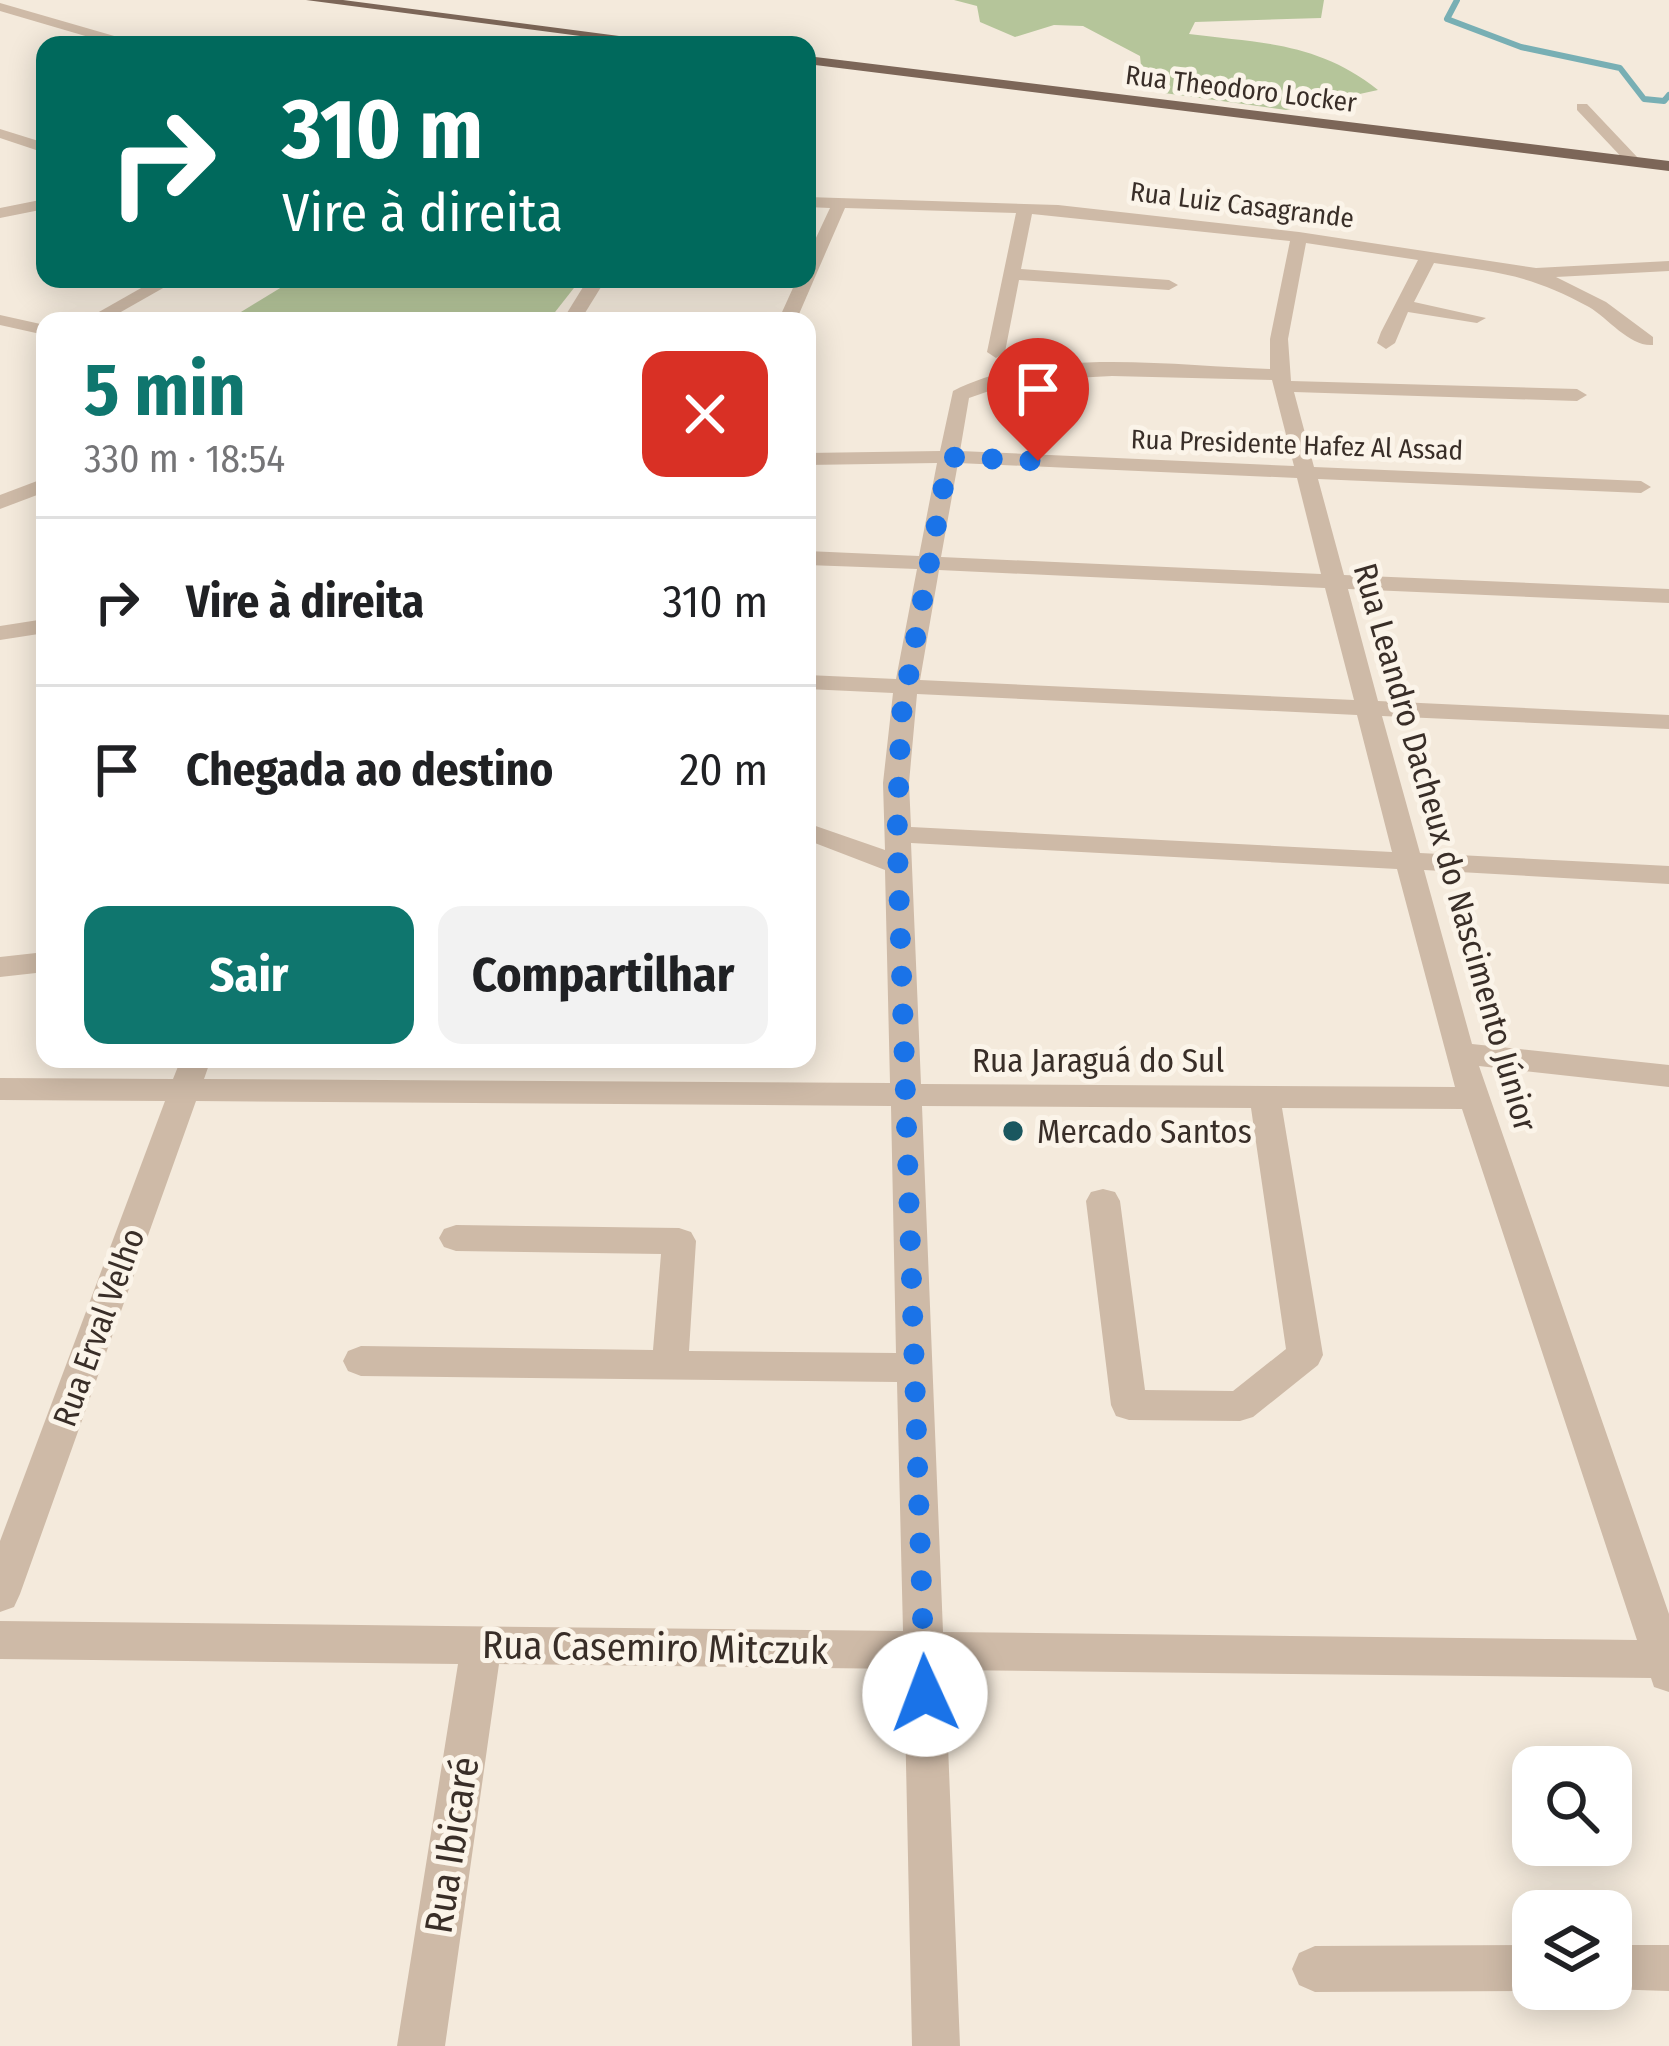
<!DOCTYPE html>
<html lang="pt">
<head>
<meta charset="utf-8">
<style>
  body { margin:0; font-family:"Fira Sans Condensed",sans-serif; background:#f2f2f2; color:#202124; height:100vh; display:flex; flex-direction:column; font-size:45px; white-space:nowrap }
  * { box-sizing:border-box; margin:0 }
  p { font-size:39px; color:#757577 }
  .icon { flex:none; width:66px; height:66px; fill:none; stroke:currentColor; stroke-width:2; stroke-linecap:round; stroke-linejoin:round }
  .map { position:relative; flex:1; overflow:hidden }
  .sheet { position:absolute; left:36px; top:312px; width:780px; height:756px; display:flex; flex-direction:column; background:#fff; border-radius:24px; box-shadow:0 6px 30px #0003 }
  .sheet>* { flex:none }
  .top-card { position:absolute; left:36px; top:36px; width:780px; height:252px; border-radius:24px; box-shadow:0 6px 30px #0003; background:#00695c; color:#fff; overflow:hidden }
  .tools { position:absolute; left:1512px; top:1746px; display:grid; gap:24px }
  .tools a { display:grid; place-items:center; width:120px; height:120px; border-radius:24px; background:#fff; box-shadow:0 6px 30px #0003; font-size:60px }
  .pin { position:absolute; display:grid; place-items:center; width:102px; height:102px; color:#fff; margin:-123px -51px; border-radius:50% 50% 50% 0; rotate:-45deg; box-shadow:0 0 12px #0007 }
  .pin .icon { rotate:45deg }
  .me { position:absolute; width:132px; margin:-66px; rotate:358deg; stroke-linejoin:round; filter:drop-shadow(0 0 9px #0008) }
  .turn { display:flex; align-items:center; gap:42px; height:252px; padding:0 48px; font-size:54px }
  .turn .icon { width:156px; height:156px; stroke-width:2.5 }
  .turn b { display:block; font-size:84px; line-height:102px }
  .round { display:grid; place-items:center; flex:none; width:126px; height:126px; border-radius:24px; background:#f2f2f2 }
  .summary { display:flex; align-items:center; justify-content:space-between; height:204px; padding:0 48px }
  h1 { font-size:72px; font-weight:700; line-height:90px; color:#0f766e }
  .primary-button { display:flex; gap:24px; margin-top:auto; padding:24px 48px }
  .primary-button a { flex:1; height:138px; border-radius:24px; background:#0f766e; color:#fff; font-size:48px; font-weight:700; line-height:138px; text-align:center }
  .primary-button a+a { background:#f2f2f2; color:#202124 }
  ul { padding:0; list-style:none }
  li { display:flex; align-items:center; gap:36px; height:168px; padding:0 48px; border-top:3px solid #e0e0e0 }
  li div { flex:1 }
  li b { display:block; font-size:45px }
  li em { font-style:normal }
  .map>svg:first-child { display:block }
  .green { fill:#b5c59a }
  .lines { fill:none; stroke-linecap:round; stroke-linejoin:round }
  .stream { stroke:#78afb4; stroke-width:6 }
  .minor { fill:#cebaa7; fill-rule:evenodd }
  .major { fill:#7c6658; fill-rule:evenodd }
  .route { stroke:#1a73e8; stroke-width:21; stroke-dasharray:0 37.8 }
  .poi-dot { fill:#1a575f; stroke:#fbf4e9; stroke-width:4.5 }
  .labels { text-anchor:middle; stroke-width:10; stroke-linejoin:round; paint-order:stroke }
  .far-street-label { font-size:27px; fill:#392e28; stroke:#fbf4e9 }
  .street-label { font-size:33px; fill:#392e28; stroke:#fbf4e9 }
  .poi-label { font-size:33px; fill:#392e28; stroke:#fbf4e9; text-anchor:start }
  .near-street-label { font-size:39px; fill:#392e28; stroke:#fbf4e9 }
</style>
</head>
<body>
<div class="map">
<svg width="1669" height="2046" viewBox="0 0 1669 2046">
  <rect width="100%" height="100%" fill="#f4eadc"/>
  <!-- green -->
  <g class="green">
    <path d="M954 0H1324L1321 18 1195 22 1189 34C1259 43 1318 42 1378 90L1286 110 1157 92 1142 75 1140 56 1083 26 1054 25 1015 37 980 22 977 6Z"/>
    <polygon points="295,279 581,279 548,321 257,321 236,315"/>
  </g>
  <g class="lines">
    <!-- stream -->
    <polyline class="stream" points="1457,0 1447,19 1521,47 1620,68 1644,99 1664,101 1669,95"/>
    <!-- minor -->
    <g class="minor">
      <polygon points="0,3 135,42 137,45 116,45 0,11"/>
      <polygon points="1577,104 1587,104 1638,158 1638,164 1628,164 1577,110"/>
      <polygon points="0,129 45,143 45,153 0,138"/>
      <path d="M807 197 1058 205 1299 232 1536 268 1669 261V271L1556 277 1606 302 1653 337V345C1630 347 1609 319 1589 307 1531 275 1498 272 1434 263L1414 302 1486 318 1477 323 1408 312 1395 343 1386 349 1377 343 1381 332 1418 260 1306 243 1288 339 1291 381 1577 389 1587 395 1577 401 1294 392 1314 467 1641 481 1651 487 1641 493 1318 479 1344 575 1669 589V603L1348 589 1378 701 1669 715V729L1382 716 1420 853 1669 866V884L1424 870 1472 1044 1669 1065V1087L1479 1066 1669 1614V1692L1654 1687 1651 1678 945 1670 960 2046H912L904 1669 499 1664 445 2046H397L458 1664 0 1659V1621L903 1631 897 1382 361 1376 348 1371 343 1361 348 1351 361 1346 653 1350 661 1254 456 1251 444 1247 439 1238 444 1229 456 1225 679 1228 691 1232 696 1241 689 1351 896 1353 891 1106 196 1101 20 1594 14 1607 0 1612V1541L165 1101 0 1100V1078L173 1079 181 1059H211L204 1079 890 1083 885 870 807 840V823L885 850 883 783 893 693 807 689V675L896 679 917 569 807 565V551L919 556 937 463 807 465V453L940 451 953 391C1039 346 1176 366 1270 369V339L1290 241 1032 214 1021 269 1169 280 1178 285 1169 290 1019 280 1005 352 996 358 987 352 1016 213 845 208 796 321H778L797 279H807V257L830 208 807 207ZM1112 376 1272 380 1294 466 960 451 969 398 1018 381ZM958 463 1297 478 1321 574 941 557ZM939 570 1325 588 1354 700 920 680ZM917 694 1357 715 1392 852 911 827 909 783ZM911 843 1397 869 1455 1087 921 1084ZM922 1106 1251 1108 1286 1349 1233 1391 1145 1390 1120 1201 1115 1192 1103 1189 1091 1192 1086 1201 1111 1405 1116 1416 1129 1420 1240 1421 1253 1417 1318 1365 1323 1355 1282 1108 1462 1109 1637 1640 943 1632Z"/>
      <polygon points="45,199 45,209 0,218 0,208"/>
      <polygon points="157,279 179,279 105,321 83,321"/>
      <polygon points="588,279 606,279 580,321 562,321"/>
      <polygon points="0,315 45,325 45,335 0,325"/>
      <polygon points="45,478 45,492 0,509 0,495"/>
      <polygon points="45,619 45,633 0,640 0,626"/>
      <polygon points="45,952 45,972 0,977 0,957"/>
      <polygon points="1533,1945 1533,1989 1538,1989 1533,1991 1315,1992 1299,1985 1292,1969 1299,1953 1315,1946"/>
      <polygon points="1611,1945 1669,1945 1669,1991 1606,1989 1611,1989"/>
    </g>
    <!-- major -->
    <g class="major">
      <polygon points="306,0 343,0 688,45 649,45"/>
      <polygon points="807,56 1669,161 1669,171 807,64"/>
    </g>
  </g>
  <g class="lines">
    <!-- route -->
    <polyline class="route" points="925,1694 897,834 901,717 949,457 1038,461"/>
  </g>
  <!-- markers -->
  <circle class="poi-dot" cx="1013" cy="1131" r="12"/>
  <g class="labels">
    <!-- far-street labels -->
    <g class="far-street-label">
      <text transform="translate(1241 89) rotate(7)" y="9">Rua Theodoro Locker</text>
      <text transform="translate(1242 205) rotate(7)" y="9">Rua Luiz Casagrande</text>
      <text transform="translate(1297 445) rotate(2)" y="9">Rua Presidente Hafez Al Assad</text>
    </g>
    <!-- street labels -->
    <g class="street-label">
      <text transform="translate(1446 847) rotate(74)" y="12">Rua Leandro Dacheux do Nascimento Júnior</text>
      <text x="1098" y="1072">Rua Jaraguá do Sul</text>
      <text transform="translate(98 1327) rotate(-70)" y="12">Rua Erval Velho</text>
    </g>
    <!-- poi labels -->
    <g class="poi-label">
      <text x="1037" y="1143">Mercado Santos</text>
    </g>
    <!-- near-street labels -->
    <g class="near-street-label">
      <text transform="translate(655 1647) rotate(1)" y="14">Rua Casemiro Mitczuk</text>
      <text transform="translate(451 1845) rotate(-81)" y="14">Rua Ibicaré</text>
    </g>
  </g>
</svg>
<div class="tools">
<a><svg class="icon" aria-label="search" viewBox="0 0 24 24"><circle cx="10" cy="10" r="6"/><path d="M15 15l6 6"/></svg></a>
<a><svg class="icon" aria-label="layers" viewBox="0 0 24 24"><path d="M12 4l9 5-9 5-9-5zM3 14l9 5 9-5"/></svg></a>
</div>
<div class="pin" style="left:1038px;top:461px;background:#d93025"><svg class="icon" aria-label="arrive" viewBox="0 0 24 24"><path d="M6 21V4h12l-3 4 3 4H6"/></svg></div>
<svg class="me" style="left:925px;top:1694px" viewBox="-20 -20 40 40"><circle r="19" fill="#fff"/><path d="M0-13L10 11 0 6-10 11z" fill="#1a73e8"/></svg>
<div class="top-card">
<div class="turn"><svg class="icon" aria-label="right" viewBox="0 0 24 24"><path d="M7 20v-9h11M14 6l5 5-5 5"/></svg><div><b>310 m</b>Vire à direita</div></div>
</div>
<section class="sheet">
<div class="summary"><div><h1>5 min</h1><p>330 m · 18:54</p></div><a class="round" style="background:#d93025;color:#fff"><svg class="icon" aria-label="close" viewBox="0 0 24 24"><path d="M6 6l12 12M18 6L6 18"/></svg></a></div>
<ul>
<li><svg class="icon" aria-label="right" viewBox="0 0 24 24"><path d="M7 20v-9h11M14 6l5 5-5 5"/></svg><div><b>Vire à direita</b></div><em>310 m</em></li>
<li><svg class="icon" aria-label="arrive" viewBox="0 0 24 24"><path d="M6 21V4h12l-3 4 3 4H6"/></svg><div><b>Chegada ao destino</b></div><em>20 m</em></li>
</ul>
<div class="primary-button"><a>Sair</a><a>Compartilhar</a></div>
</section>
</div>
</body>
</html>
